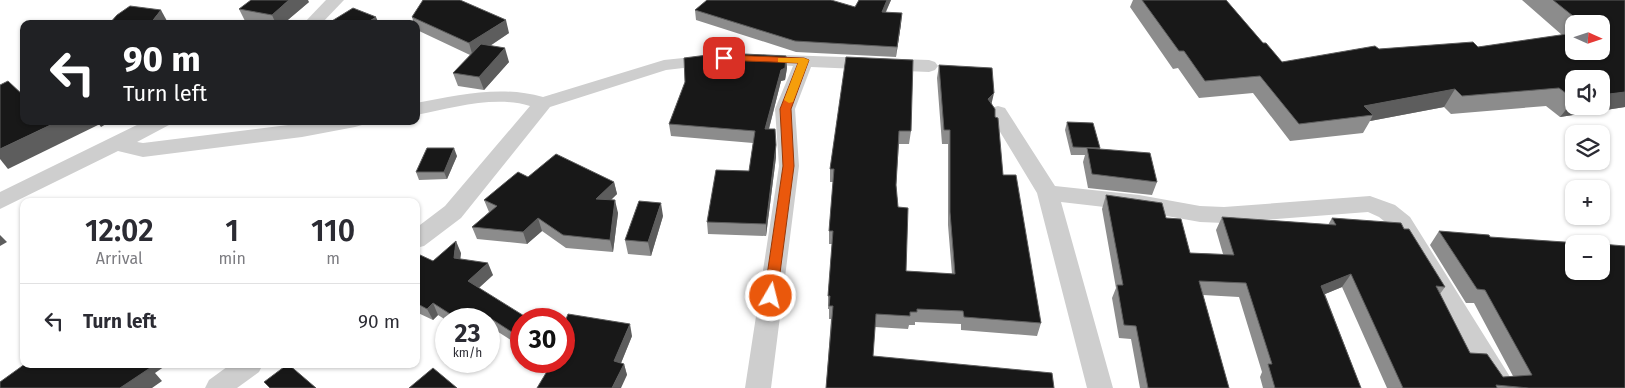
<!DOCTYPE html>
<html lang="en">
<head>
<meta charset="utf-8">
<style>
  body { margin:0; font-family:"Fira Sans",sans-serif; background:#f7f7f7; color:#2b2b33; height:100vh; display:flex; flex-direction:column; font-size:19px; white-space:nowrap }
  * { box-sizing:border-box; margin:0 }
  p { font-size:16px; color:#7c7c81 }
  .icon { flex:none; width:28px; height:28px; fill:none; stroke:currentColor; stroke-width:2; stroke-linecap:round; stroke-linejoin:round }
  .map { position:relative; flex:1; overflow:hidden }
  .sheet { position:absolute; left:20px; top:198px; width:400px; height:170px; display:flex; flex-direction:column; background:#fff; border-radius:10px; box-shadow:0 1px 4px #0004 }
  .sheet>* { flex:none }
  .guide { position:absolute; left:20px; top:20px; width:400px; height:105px; border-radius:10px; box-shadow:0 1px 4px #0004; background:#202124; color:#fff; overflow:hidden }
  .needle { width:32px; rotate:93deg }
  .fabs { position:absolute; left:1565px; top:15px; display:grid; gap:10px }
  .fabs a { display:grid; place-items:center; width:45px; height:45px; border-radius:10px; background:#fff; box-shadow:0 1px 4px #0004; font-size:25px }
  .speed { position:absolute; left:435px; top:308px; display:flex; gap:10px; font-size:25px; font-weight:700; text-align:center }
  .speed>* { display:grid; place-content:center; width:65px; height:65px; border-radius:50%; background:#fff; box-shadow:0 1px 4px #0004; line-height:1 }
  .speed small { font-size:12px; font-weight:400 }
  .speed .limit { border:8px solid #d22; background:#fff; color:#111 }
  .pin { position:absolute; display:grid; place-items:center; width:42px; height:42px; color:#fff; margin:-21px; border-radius:10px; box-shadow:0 2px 8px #0006 }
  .me { position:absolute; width:55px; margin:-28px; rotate:8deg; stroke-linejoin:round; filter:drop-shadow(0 0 4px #0008) }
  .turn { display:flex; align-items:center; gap:18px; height:105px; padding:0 20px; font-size:22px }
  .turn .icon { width:65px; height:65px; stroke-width:2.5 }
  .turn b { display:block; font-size:35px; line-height:42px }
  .eta { display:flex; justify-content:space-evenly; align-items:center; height:85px; text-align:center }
  .eta b { font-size:30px; font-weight:600; line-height:35px }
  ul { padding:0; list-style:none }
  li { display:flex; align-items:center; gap:15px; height:75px; padding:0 20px; border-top:1px solid #e1e1e2 }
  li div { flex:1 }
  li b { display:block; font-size:19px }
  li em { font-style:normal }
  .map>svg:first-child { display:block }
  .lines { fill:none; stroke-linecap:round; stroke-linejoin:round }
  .street { fill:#cecece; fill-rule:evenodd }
  .wall { fill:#8c8c8c; fill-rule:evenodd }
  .shaded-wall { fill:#5d5d5d }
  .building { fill:#181818; stroke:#5d5d5d }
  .route { fill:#ea580c; stroke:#983908 }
  .slow { fill:#f59e0b }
</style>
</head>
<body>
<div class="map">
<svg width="1625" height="388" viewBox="0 0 1625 388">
  <rect width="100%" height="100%" fill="#fff"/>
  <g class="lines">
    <!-- street -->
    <g class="street">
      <polygon points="326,0 344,0 321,24 303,24"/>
      <polygon points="757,54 929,60 935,62 938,66 935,70 929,72 811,67 795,109 799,166 771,388 745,388 779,166 775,109 793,66 751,63 748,59 751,55"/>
      <path d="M712 55 718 56 721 60 718 64 666 70 550 107 461 218 424 246 416 248V228L445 206 530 106C494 95 453 108 416 115V103C459 95 500 85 543 97L664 60Z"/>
      <polygon points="998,106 1005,108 1055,186 1139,195 1200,206 1224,207 1370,196 1395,205 1410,217 1517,388 1490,388 1394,229 1379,217 1368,212 1224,223 1200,222 1139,211 1061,202 1113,388 1087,388 1037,193 988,112 991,108"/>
      <polygon points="145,121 172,121 169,125 137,142 143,143 320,121 365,121 362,125 355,127 302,137 143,157 118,151 0,209 0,192"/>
      <polygon points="231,364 263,364 259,372 237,388 205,388 209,380"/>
    </g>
  </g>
  <!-- wall -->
  <g class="wall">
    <polygon points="859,0 891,0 886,12 901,24 896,57 796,52 696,20 695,10 855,7"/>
    <path d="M1133 0H1226L1263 43 1282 62 1379 49 1478 47 1562 35 1522 0H1625V107L1560 117 1546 106 1451 114 1444 107 1370 121 1363 133 1290 141 1253 93 1199 98 1178 68 1173 69 1130 7ZM1574 24H1601L1574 51ZM1574 79 1601 106H1574Z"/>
    <polygon points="309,2 283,24 253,24 246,23 239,9"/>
    <polygon points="412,17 509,33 490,46 509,62 484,90 458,86 453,73 470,55 417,30 416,24 414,24"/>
    <polygon points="786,56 787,68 785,80 781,81 769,129 776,157 766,236 708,234 707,222 749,171 753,143 671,136 669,124"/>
    <polygon points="846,57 911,131 909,144 899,144 896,185 898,207 906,271 952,274 948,225 948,144 942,144 937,78 939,65 992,104 995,117 1003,175 1041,323 1037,336 961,330 961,324 915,322 915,325 909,325 908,329 875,327 826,388 831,319 829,319 829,309 828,309 828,296 832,244 829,244 829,231 833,182 830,182 830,169"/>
    <polygon points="1067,122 1100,148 1100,149 1157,182 1152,195 1088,188 1083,162 1085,155 1071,155 1065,130"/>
    <polygon points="457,156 447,179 419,180 416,172"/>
    <polygon points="528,177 614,182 617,194 611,200 618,213 613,252 566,248 542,231 527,244 477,239 472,227 489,212 484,200"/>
    <polygon points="1106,195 1166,218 1190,253 1223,254 1216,230 1222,217 1328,225 1332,218 1404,229 1445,287 1440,294 1470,353 1503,377 1513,376 1474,303 1466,303 1430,245 1439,231 1490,237 1625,388 1387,388 1342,287 1325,294 1361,388 1263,388 1260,377 1262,372 1239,297 1203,295 1229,388 1140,388 1131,339 1119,338 1112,298 1116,288 1102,209"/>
    <polygon points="663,216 651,256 628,254 625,240"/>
    <polygon points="461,253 460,259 493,275 479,288 521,319 521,361 518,360 514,348 517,344 492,328 489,330 489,319 446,319 446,320 438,315 433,320 416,312 416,255 433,261"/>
    <polygon points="632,336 621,363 624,364 627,375 547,371 522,361 564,361"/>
  </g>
  <!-- shaded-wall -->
  <g class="shaded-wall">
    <polygon points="289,0 308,0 309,2 283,24 276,24 272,15"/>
    <polygon points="887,0 891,0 881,22 882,12"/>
    <polygon points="161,10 167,21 165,24 150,24"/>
    <polygon points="902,13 901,24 896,57 897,47"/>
    <polygon points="376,17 379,24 365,24"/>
    <polygon points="506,20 509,33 473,57 469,43"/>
    <polygon points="505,48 509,62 484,90 479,77"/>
    <polygon points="786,56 787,68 785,80 781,81 766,140 765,129 781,70"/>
    <polygon points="1455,89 1444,107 1370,121 1373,115 1364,106"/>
    <polygon points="1625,92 1625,107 1560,117 1574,100 1574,106 1601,106 1601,95"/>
    <polygon points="994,93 991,106 988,99"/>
    <polygon points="59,121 96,121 98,125 8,169 0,159 0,149"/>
    <polygon points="97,121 111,121 101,127"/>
    <polygon points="776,145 776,157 766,236 766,224"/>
    <polygon points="454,148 457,156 447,179 444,172"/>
    <polygon points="614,182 617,194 599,211 596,199"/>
    <polygon points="615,200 618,213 613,252 610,240"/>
    <polygon points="661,203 663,216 651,256 648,242"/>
    <polygon points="538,218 542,231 527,244 523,232"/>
    <polygon points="0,235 7,242 0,246"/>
    <polygon points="456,241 461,253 459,270 454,258"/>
    <polygon points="488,263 493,275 473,293 468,281"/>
    <polygon points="1351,274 1342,287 1313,299 1321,286"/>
    <polygon points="433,303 438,315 433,320 427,309"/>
    <polygon points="489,320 492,328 489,330"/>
    <polygon points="630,324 632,336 617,373 614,361"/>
    <polygon points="146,364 168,364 155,373 162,381 152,388 120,388"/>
    <polygon points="624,364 627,375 621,388 612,388"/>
  </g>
  <!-- building -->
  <g class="building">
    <polygon points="251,0 289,0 272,15 239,9"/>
    <polygon points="423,0 460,0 506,20 469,43 412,17"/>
    <polygon points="707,0 831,0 855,7 859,0 887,0 882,12 902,13 897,47 795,41 695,10"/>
    <polygon points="1142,0 1226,0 1263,43 1266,43 1282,62 1375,46 1379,49 1473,42 1478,47 1574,33 1574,51 1601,51 1601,24 1583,24 1553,0 1625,0 1625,92 1601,95 1601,79 1574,79 1574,99 1559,88 1462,96 1455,89 1364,106 1373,115 1299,124 1260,76 1205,81 1184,51 1179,51"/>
    <polygon points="130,6 161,10 150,24 109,24 117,15"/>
    <polygon points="353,8 376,17 365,24 327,24"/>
    <polygon points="481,44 505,48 479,77 453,73"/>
    <polygon points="723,53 786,56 785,68 781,70 765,129 775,129 776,145 766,224 707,222 716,170 749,171 755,131 669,124 685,82 684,58"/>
    <polygon points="846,57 913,60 911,131 899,131 896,185 898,207 908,208 906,271 955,274 950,212 950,130 944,130 939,65 992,68 994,93 988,99 995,109 995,117 998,118 1003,175 1016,175 1041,323 964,317 963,311 917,309 917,312 910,312 910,316 876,314 873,356 1052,373 1054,388 826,388 833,306 829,306 830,296 828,296 833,231 829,231 834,169 830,169"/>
    <polygon points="8,81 24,96 24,121 59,121 0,149 0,85"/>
    <polygon points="1067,122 1093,123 1100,148 1073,147"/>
    <polygon points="427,148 454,148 444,172 416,172"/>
    <polygon points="1087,148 1150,153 1157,182 1092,174"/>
    <polygon points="556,154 614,182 596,199 615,200 610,240 563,235 538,218 523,232 472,227 497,206 484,200 518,172 528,177"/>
    <polygon points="1106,195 1162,203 1166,218 1181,219 1190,253 1234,255 1222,217 1336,225 1332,218 1401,223 1404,229 1409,229 1445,287 1436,286 1470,353 1487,354 1503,377 1532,375 1485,290 1477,289 1439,231 1489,235 1490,237 1594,244 1574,244 1574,271 1601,271 1601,244 1625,246 1625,388 1529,388 1496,385 1497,388 1403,388 1351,274 1321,286 1361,388 1275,388 1268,364 1272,364 1246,283 1199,281 1229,388 1148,388 1136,326 1124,325 1117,285 1123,285"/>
    <polygon points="639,201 661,203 648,242 625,240"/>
    <polygon points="456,241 454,258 488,263 468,281 529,319 521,319 521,338 487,316 483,319 458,319 433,303 427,309 416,303 416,255 418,254 433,261"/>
    <polygon points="568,314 630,324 614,361 624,364 612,388 537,388 552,363 547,361 564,361 564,324"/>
    <polygon points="540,315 549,319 537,319"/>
    <polygon points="521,339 521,351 514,348"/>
    <polygon points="25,364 59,364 64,367 68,364 146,364 150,368 120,388 0,388 0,382"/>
    <polygon points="288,364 316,388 270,388 264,382"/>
    <polygon points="433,368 457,388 409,388"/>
  </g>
  <!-- route -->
  <polygon class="route" points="724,55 804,58 809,60 791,109 794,166 777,296 771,301 764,296 783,166 780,109 798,63 721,60 721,56"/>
  <!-- slow -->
  <polygon class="slow" points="778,58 804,58 809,60 793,102 789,103 784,100 798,63 778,62"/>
</svg>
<div class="fabs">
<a><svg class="needle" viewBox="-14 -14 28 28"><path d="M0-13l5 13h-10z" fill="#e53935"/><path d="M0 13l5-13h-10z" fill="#7c7c81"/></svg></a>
<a><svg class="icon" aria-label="sound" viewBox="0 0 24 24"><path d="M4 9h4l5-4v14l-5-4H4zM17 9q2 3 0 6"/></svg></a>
<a><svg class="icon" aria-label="layers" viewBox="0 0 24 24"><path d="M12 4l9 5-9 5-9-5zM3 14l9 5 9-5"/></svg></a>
<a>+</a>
<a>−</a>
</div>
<div class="speed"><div>23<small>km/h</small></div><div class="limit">30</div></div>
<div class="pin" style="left:724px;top:58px;background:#d93025"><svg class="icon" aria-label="arrive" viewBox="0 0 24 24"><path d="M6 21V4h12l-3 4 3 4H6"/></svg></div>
<svg class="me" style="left:771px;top:296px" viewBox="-20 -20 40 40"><circle r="17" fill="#ea580c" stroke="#fff" stroke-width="3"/><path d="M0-11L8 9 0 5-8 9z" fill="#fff"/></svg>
<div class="guide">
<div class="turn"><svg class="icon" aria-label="left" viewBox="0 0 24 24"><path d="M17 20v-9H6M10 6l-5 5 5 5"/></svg><div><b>90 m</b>Turn left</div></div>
</div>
<section class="sheet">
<div class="eta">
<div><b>12:02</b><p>Arrival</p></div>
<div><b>1</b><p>min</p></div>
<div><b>110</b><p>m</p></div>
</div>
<ul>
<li><svg class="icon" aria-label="left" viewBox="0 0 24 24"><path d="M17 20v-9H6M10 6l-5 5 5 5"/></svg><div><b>Turn left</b></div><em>90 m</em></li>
</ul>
</section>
</div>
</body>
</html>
